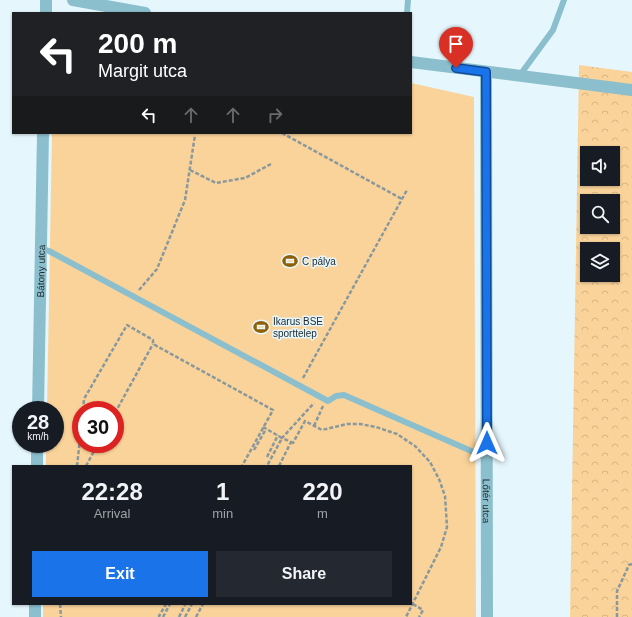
<!DOCTYPE html>
<html lang="en">
<head>
<meta charset="utf-8">
<style>
  body { margin:0; font-family:Helvetica,sans-serif; background:#242831; color:#f1f3f6; height:100vh; display:flex; flex-direction:column; font-size:15px; white-space:nowrap }
  * { box-sizing:border-box; margin:0 }
  p { font-size:13px; color:#9ea1a6 }
  .icon { flex:none; width:22px; height:22px; fill:none; stroke:currentColor; stroke-width:2; stroke-linecap:round; stroke-linejoin:round }
  .map { position:relative; flex:1; overflow:hidden }
  .panel { position:absolute; left:12px; top:465px; width:400px; height:140px; display:flex; flex-direction:column; background:#171b24; border-radius:0px; box-shadow:0 1px 3px #0004 }
  .panel>* { flex:none }
  .top-card { position:absolute; left:12px; top:12px; width:400px; height:122px; border-radius:0px; box-shadow:0 1px 3px #0004; background:#202124; color:#fff; overflow:hidden }
  .tools { position:absolute; left:580px; top:146px; display:grid; gap:8px }
  .tools a { display:grid; place-items:center; width:40px; height:40px; border-radius:0px; background:#171b24; box-shadow:0 1px 3px #0004; font-size:20px }
  .speed { position:absolute; left:12px; top:401px; display:flex; gap:8px; font-size:20px; font-weight:700; text-align:center }
  .speed>* { display:grid; place-content:center; width:52px; height:52px; border-radius:50%; background:#171b24; box-shadow:0 1px 3px #0004; line-height:1 }
  .speed small { font-size:10px; font-weight:400 }
  .speed .limit { border:6px solid #d22; background:#fff; color:#111 }
  .pin { position:absolute; display:grid; place-items:center; width:34px; height:34px; color:#fff; margin:-41px -17px; border-radius:50% 50% 50% 0; rotate:-45deg; box-shadow:0 0 4px #0007 }
  .pin .icon { rotate:45deg }
  .me { position:absolute; width:44px; margin:-22px; rotate:0deg; stroke-linejoin:round; filter:drop-shadow(0 0 3px #0008) }
  .turn { display:flex; align-items:center; gap:14px; height:84px; padding:0 20px; font-size:18px }
  .turn .icon { width:52px; height:52px; stroke-width:2.5 }
  .turn b { display:block; font-size:28px; line-height:34px }
  .lanes { display:flex; align-items:center; height:38px; padding:0 20px; background:#0003; justify-content:center; gap:20px; direction:ltr }
  .lanes .off { opacity:.35 }
  .eta { display:flex; justify-content:space-evenly; align-items:center; height:68px; text-align:center }
  .eta b { font-size:24px; font-weight:700; line-height:28px }
  .cta { display:flex; gap:8px; margin-top:auto; padding:8px 20px }
  .cta a { flex:1; height:46px; border-radius:0px; background:#1a73e8; color:#fff; font-size:16px; font-weight:700; line-height:46px; text-align:center }
  .cta a+a { background:#242831; color:#f1f3f6 }
  .map>svg:first-child { display:block }
  .forest { fill:url(#forest-crowns); fill-rule:evenodd }
  .green { fill:#fad39a; fill-rule:evenodd }
  .lines { fill:none; stroke-linecap:round; stroke-linejoin:round }
  .path { stroke:#89989d; stroke-width:2.5; stroke-dasharray:4 2; stroke-linecap:butt }
  .service { stroke:#8cbfcd; stroke-width:6 }
  .minor { stroke:#8cbfcd; stroke-width:12 }
  .route-casing { stroke:#114b97; stroke-width:10 }
  .route { stroke:#1a73e8; stroke-width:7 }
  .labels { text-anchor:middle; stroke-width:3; stroke-linejoin:round; paint-order:stroke }
  .poi-label { font-size:10px; fill:#222e31; stroke:#e5f7fd; text-anchor:start }
  .street-label { font-size:10px; fill:#222e31; stroke:#e5f7fd }
</style>
</head>
<body>
<div class="map">
<svg width="632" height="617" viewBox="0 0 632 617">
  <defs>
    <pattern id="forest-crowns" width="20" height="18" patternUnits="userSpaceOnUse"><rect width="20" height="18" fill="#fad39a"/><path d="M2 6a3 3 0 1 1 6 0M12 15a3 3 0 1 1 6 0" fill="none" stroke="#d6b585"/></pattern>
  </defs>
  <rect width="100%" height="100%" fill="#e5f7fd"/>
  <!-- forest -->
  <path class="forest" d="M579 65 632 72V617H570ZM587 153H613V179H587ZM587 201H613V227H587ZM587 249H613V275H587Z"/>
  <!-- green -->
  <path class="green" d="M411 83 474 97 476 617H43V604H411V466H46V444H55V410H47L52 133H411ZM81 410H115V444H81Z"/>
  <g class="lines">
    <!-- path -->
    <g class="path">
      <polyline points="282,133 402,199"/>
      <polyline points="190,170 216,183 245,178 271,164"/>
      <polyline points="139,290 157,269 185,200 195,135"/>
      <polyline points="303,378 407,190"/>
      <polyline points="83,410 84,399 127,325 153,340 153,344 273,410 242,466"/>
      <polyline points="115,413 153,344"/>
      <polyline points="314,426 323,406"/>
      <polyline points="263,427 282,438 267,466"/>
      <polyline points="291,442 293,443 305,421 322,430 347,424 360,424 376,427 397,434 415,446 430,462 439,479 445,496 447,527 441,547 406,617"/>
      <polyline points="254,450 266,429"/>
      <polyline points="267,457 278,435"/>
      <polyline points="77,466 81,430"/>
      <polyline points="86,466 98,444"/>
      <polyline points="279,466 291,442 282,438 314,403"/>
      <polyline points="60,604 61,617"/>
      <polyline points="413,604 423,610 419,617"/>
      <polyline points="160,617 159,616 166,604"/>
      <polyline points="163,617 170,604"/>
      <polyline points="179,617 185,605"/>
      <polyline points="185,617 192,604"/>
      <polyline points="196,617 203,604"/>
      <polyline points="617,617 617,591 629,565 632,564"/>
    </g>
    <!-- service -->
    <g class="service">
      <polyline points="407,13 408,0"/>
      <polyline points="520,75 553,30 564,0"/>
      <polyline points="40,248 49,251 328,401 336,396 344,395 487,458"/>
    </g>
    <!-- minor -->
    <g class="minor">
      <polyline points="73,0 145,13"/>
      <polyline points="46,13 46,0"/>
      <polyline points="411,62 632,90"/>
      <path id="s1" d="M486 72 487 617"/>
      <path id="s2" d="M38 410 43 133"/>
      <polyline points="37,466 37,444"/>
      <polyline points="35,617 35,604"/>
    </g>
  </g>
  <g class="lines">
    <!-- route casing -->
    <g class="route-casing">
      <polyline id="route" points="456,68 486,72 487,443"/>
    </g>
    <!-- route -->
    <use href="#route" class="route"/>
  </g>
  <!-- icons -->
  <defs>
    <g id="stadium-bare" transform="scale(1.2)"><path d="M0-5a6.5 5 0 1 0 0 10a6.5 5 0 1 0 0-10ZM-3.5-1.8h7v3.6h-7Z" fill="#8e6108" stroke="#e5f7fd" stroke-width="2.5" paint-order="stroke"/></g>
  </defs>
  <g fill-rule="evenodd">
    <use href="#stadium-bare" x="290" y="261"/>
    <use href="#stadium-bare" x="261" y="327"/>
  </g>
  <g class="labels">
    <!-- poi labels -->
    <g class="poi-label">
      <text x="302" y="265">C pálya</text>
      <text x="273" y="325">Ikarus BSE<tspan x="273" dy="12">sporttelep</tspan></text>
    </g>
    <!-- street labels -->
    <g class="street-label">
      <text dy="4" stroke="none"><textPath href="#s2" startOffset="139">Bátony utca</textPath></text>
      <text dy="4" stroke="none"><textPath href="#s1" startOffset="429">Lőtér utca</textPath></text>
    </g>
  </g>
</svg>
<div class="tools">
<a><svg class="icon" aria-label="sound" viewBox="0 0 24 24"><path d="M4 9h4l5-4v14l-5-4H4zM17 9q2 3 0 6"/></svg></a>
<a><svg class="icon" aria-label="search" viewBox="0 0 24 24"><circle cx="10" cy="10" r="6"/><path d="M15 15l6 6"/></svg></a>
<a><svg class="icon" aria-label="layers" viewBox="0 0 24 24"><path d="M12 4l9 5-9 5-9-5zM3 14l9 5 9-5"/></svg></a>
</div>
<div class="speed"><div>28<small>km/h</small></div><div class="limit">30</div></div>
<div class="pin" style="left:456px;top:68px;background:#d93025"><svg class="icon" aria-label="arrive" viewBox="0 0 24 24"><path d="M6 21V4h12l-3 4 3 4H6"/></svg></div>
<svg class="me" style="left:487px;top:443px" viewBox="-20 -20 40 40"><path d="M0-17L14 15 0 8-14 15z" fill="#1a73e8" stroke="#fff" stroke-width="4"/></svg>
<div class="top-card">
<div class="turn"><svg class="icon" aria-label="left" viewBox="0 0 24 24"><path d="M17 20v-9H6M10 6l-5 5 5 5"/></svg><div><b>200 m</b>Margit utca</div></div>
<div class="lanes"><svg class="icon" aria-label="left" viewBox="0 0 24 24"><path d="M17 20v-9H6M10 6l-5 5 5 5"/></svg><svg class="icon off" aria-label="ahead" viewBox="0 0 24 24"><path d="M12 20V5M6 11l6-6 6 6"/></svg><svg class="icon off" aria-label="ahead" viewBox="0 0 24 24"><path d="M12 20V5M6 11l6-6 6 6"/></svg><svg class="icon off" aria-label="right" viewBox="0 0 24 24"><path d="M7 20v-9h11M14 6l5 5-5 5"/></svg></div>
</div>
<section class="panel">
<div class="eta">
<div><b>22:28</b><p>Arrival</p></div>
<div><b>1</b><p>min</p></div>
<div><b>220</b><p>m</p></div>
</div>
<div class="cta"><a>Exit</a><a>Share</a></div>
</section>
</div>
</body>
</html>
